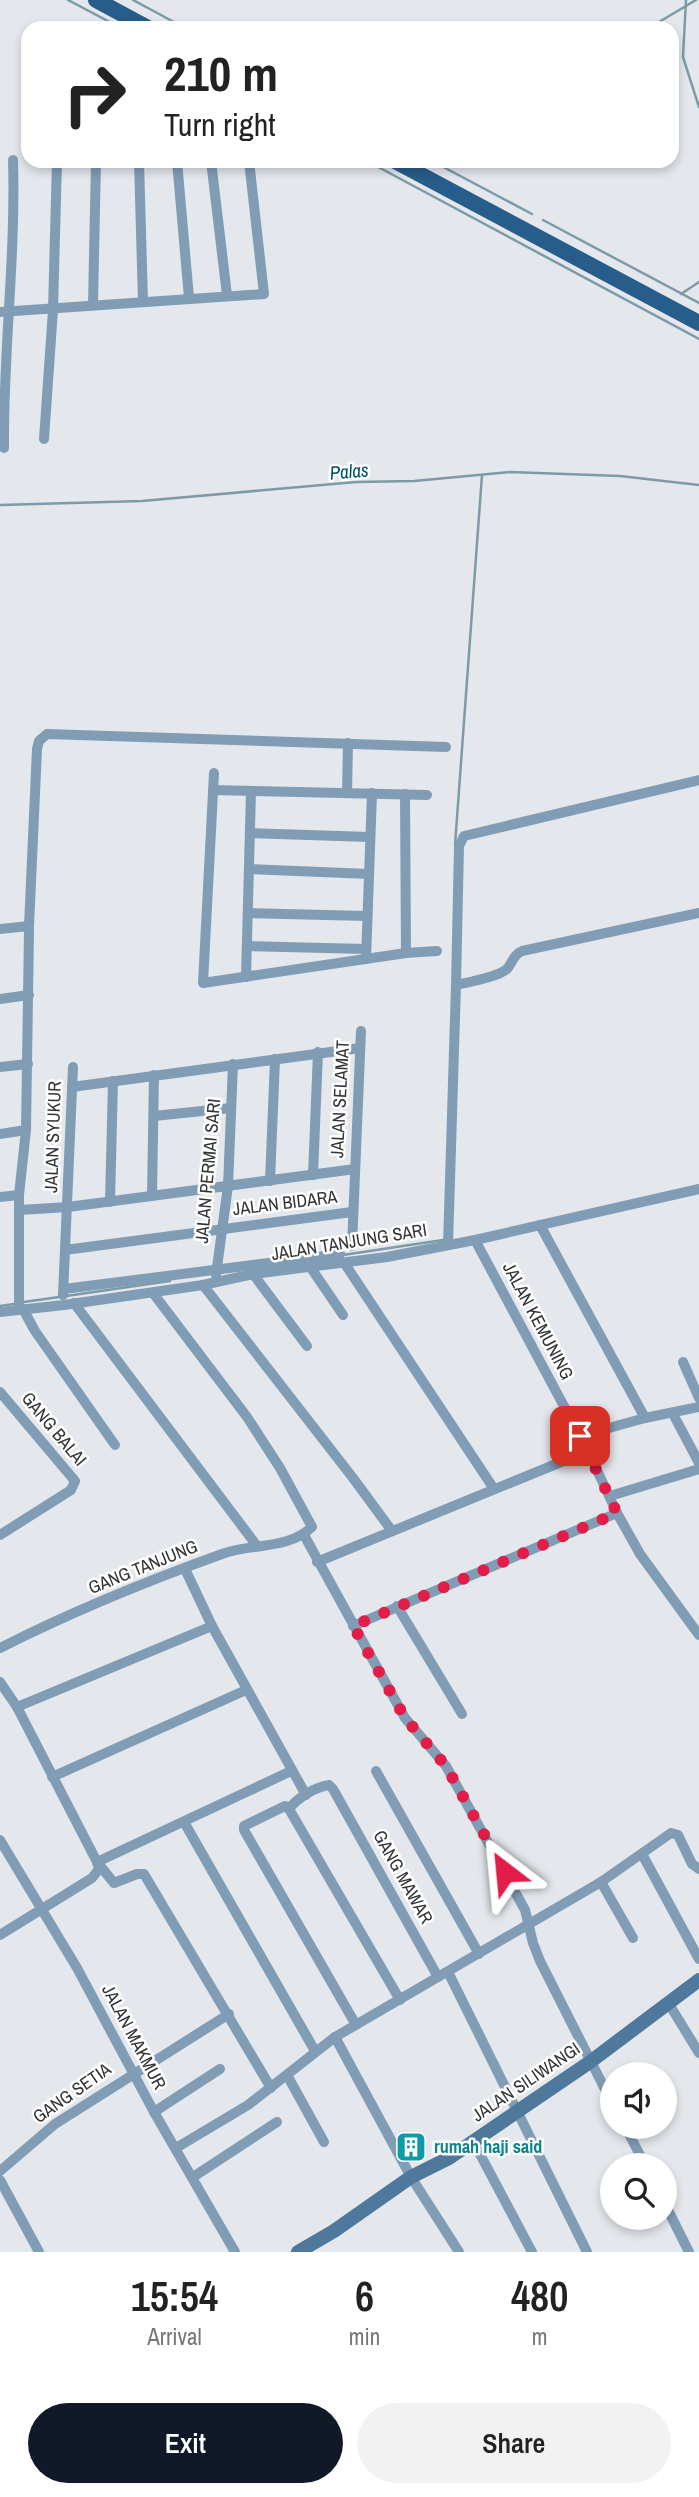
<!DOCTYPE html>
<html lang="en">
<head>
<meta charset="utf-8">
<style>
  body { margin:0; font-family:"Archivo Narrow",sans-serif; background:#f2f2f2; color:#222; height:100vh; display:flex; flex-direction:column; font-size:26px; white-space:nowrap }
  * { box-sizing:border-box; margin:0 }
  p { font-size:23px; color:#767676 }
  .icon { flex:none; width:38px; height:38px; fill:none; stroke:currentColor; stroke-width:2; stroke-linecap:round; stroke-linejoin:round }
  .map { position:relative; height:2252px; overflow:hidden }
  .panel { display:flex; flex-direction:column; background:#fff; flex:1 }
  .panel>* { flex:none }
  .banner { position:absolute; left:21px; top:21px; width:658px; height:147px; border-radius:21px; box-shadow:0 4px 10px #0003; background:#fff; color:#222; overflow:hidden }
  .fabs { position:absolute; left:600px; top:2062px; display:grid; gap:14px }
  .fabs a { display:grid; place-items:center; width:77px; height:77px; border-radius:50%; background:#fff; box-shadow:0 4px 10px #0003; font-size:35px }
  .pin { position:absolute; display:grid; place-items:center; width:60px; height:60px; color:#fff; margin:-30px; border-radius:14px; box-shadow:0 4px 10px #0006 }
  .me { position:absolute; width:77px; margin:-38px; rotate:331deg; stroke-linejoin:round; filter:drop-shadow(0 0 5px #0008) }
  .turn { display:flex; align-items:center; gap:24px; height:147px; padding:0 28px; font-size:32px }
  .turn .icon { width:91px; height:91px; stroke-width:2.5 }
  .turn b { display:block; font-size:49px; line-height:60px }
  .eta { display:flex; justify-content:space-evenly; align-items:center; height:119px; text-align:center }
  .eta b { font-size:42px; font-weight:600; line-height:49px }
  .button { display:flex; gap:14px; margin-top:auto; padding:14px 28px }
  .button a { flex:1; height:80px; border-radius:42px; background:#111827; color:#fff; font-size:28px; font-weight:600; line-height:80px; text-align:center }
  .button a+a { background:#f2f2f2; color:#222 }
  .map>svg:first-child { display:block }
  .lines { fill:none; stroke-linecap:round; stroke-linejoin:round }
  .stream { stroke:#7d9aa7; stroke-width:2.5 }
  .street { stroke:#819db6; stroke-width:10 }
  .secondary { stroke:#4f789d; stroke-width:14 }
  .primary { stroke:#275d8a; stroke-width:16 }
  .route { stroke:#e11d48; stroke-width:12; stroke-dasharray:0 21.6 }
  .labels { text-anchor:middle; stroke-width:5; stroke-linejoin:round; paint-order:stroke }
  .street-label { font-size:18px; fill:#333436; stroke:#fff }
  .culture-label { font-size:18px; font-weight:bold; fill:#0d838f; stroke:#fff; text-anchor:start }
  .water-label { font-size:19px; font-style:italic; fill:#00526b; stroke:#fff }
</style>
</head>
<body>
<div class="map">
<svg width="699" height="2252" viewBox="0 0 699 2252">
  <rect width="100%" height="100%" fill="#e4e7ec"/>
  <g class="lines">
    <!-- stream -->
    <g class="stream">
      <polyline points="68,0 121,28"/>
      <polyline points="133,0 185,28"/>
      <polyline points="686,0 683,57 699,107"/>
      <polyline points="649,28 696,0"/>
      <polyline points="367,161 699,339"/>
      <polyline points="432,161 532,214"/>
      <polyline points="543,220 699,303"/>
      <polyline points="681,294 699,282"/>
      <polyline points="0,505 142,501 356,482 414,481 510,472 620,476 699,485"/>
      <polyline points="455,845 482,475"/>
      <polyline points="343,1255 443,1240"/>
      <polyline points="66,1296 170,1281"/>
      <polyline points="24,1302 59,1297"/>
      <polyline points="0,1306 14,1304"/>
    </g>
    <!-- street -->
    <g class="street">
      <polyline points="139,161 143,302"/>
      <polyline points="177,161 189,298"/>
      <polyline points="211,161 227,295"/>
      <polyline points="93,304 96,161"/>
      <polyline points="0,312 264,294 249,161"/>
      <polyline points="44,439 53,310 57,161"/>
      <path d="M4 448C3 352 16 256 13 160"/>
      <polyline points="214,773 203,983 406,953 437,951"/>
      <polyline points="213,790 427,795"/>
      <polyline points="347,793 348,743"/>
      <polyline points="405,794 406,953"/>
      <polyline points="250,833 370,837"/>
      <polyline points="249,869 369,874"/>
      <polyline points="248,913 367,916"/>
      <polyline points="29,926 37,749 39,741 47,734 446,747"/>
      <polyline points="0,929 29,926 29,930 26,1130 19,1195 19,1309"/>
      <polyline points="247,946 366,949"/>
      <polyline points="366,959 372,793"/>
      <polyline points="246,977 251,791"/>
      <polyline points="456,985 459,846 464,836 699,780"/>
      <polyline points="0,999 29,995"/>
      <polyline points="0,1067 28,1064"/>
      <polyline points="72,1087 360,1048"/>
      <polyline points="154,1116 231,1108"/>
      <polyline points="0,1134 26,1130"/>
      <polyline points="313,1175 318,1052"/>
      <polyline points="270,1181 275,1059"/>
      <polyline points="152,1196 154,1075"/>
      <polyline points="0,1197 19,1195"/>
      <polyline points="110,1202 113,1081"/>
      <polyline points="20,1210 68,1207 355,1169"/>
      <polyline points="540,1225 645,1418"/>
      <polyline points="475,1240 588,1451 617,1513 640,1554 699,1635"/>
      <path d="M448 1245 456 985C469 982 498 977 507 969 513 962 513 955 522 951L699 913"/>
      <polyline points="352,1246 361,1031"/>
      <polyline points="65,1250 352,1212"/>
      <polyline points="345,1264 494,1489"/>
      <polyline points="311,1268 343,1315"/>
      <polyline points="253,1274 307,1346"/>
      <polyline points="216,1275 228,1186 233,1064"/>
      <polyline points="203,1285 353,1478 392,1531"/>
      <polyline points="64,1289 340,1254"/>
      <polyline points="63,1295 73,1067"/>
      <polyline points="74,1303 257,1546"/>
      <polyline points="23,1309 35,1331 115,1445"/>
      <polyline points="0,1312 64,1305 203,1285 253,1274 387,1257 475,1240 699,1189"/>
      <polyline points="683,1362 699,1398"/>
      <polyline points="0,1392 75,1481 71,1490 0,1535"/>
      <polyline points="673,1414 699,1463"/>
      <polyline points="580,1436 645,1418 699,1407"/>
      <polyline points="610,1496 699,1469"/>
      <polyline points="304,1535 405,1718 446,1766 469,1808 525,1910 533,1943 540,1961 612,2103"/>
      <polyline points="317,1562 588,1451"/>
      <polyline points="185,1569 212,1626 306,1795"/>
      <polyline points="397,1606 462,1714"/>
      <polyline points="353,1626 617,1513"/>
      <path d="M0 1648C71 1612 147 1581 222 1554 251 1543 288 1550 312 1527L280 1468 247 1417 153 1293"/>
      <polyline points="0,1682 17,1707 97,1862 114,1883 137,1874 144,1874 271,2088"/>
      <polyline points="17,1707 212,1626"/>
      <polyline points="376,1771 479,1954"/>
      <polyline points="52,1777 246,1690"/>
      <polyline points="289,1809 285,1806 244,1826 244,1830 356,2025"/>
      <polyline points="184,1822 315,2051"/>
      <polyline points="0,1840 77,1968 154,2112 235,2252"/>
      <polyline points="642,1854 699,1959"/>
      <polyline points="97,1862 291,1771"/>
      <polyline points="601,1882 633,1938"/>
      <polyline points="0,1935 92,1878 99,1869 97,1862"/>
      <polyline points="448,1972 587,2252"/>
      <path d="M400 2000 289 1809C297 1798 315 1787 329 1785L333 1789 438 1977"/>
      <polyline points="669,2004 699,2053"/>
      <polyline points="335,2037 411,2177 459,2252"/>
      <polyline points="287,2075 324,2142"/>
      <polyline points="154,2112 220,2069"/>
      <polyline points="625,2126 645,2165"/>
      <polyline points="473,2141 532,2252"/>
      <polyline points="176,2148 248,2105 335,2037 601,1882 671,1833 678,1835 692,1864 699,1869"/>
      <polyline points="0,2171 55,2124 229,2014"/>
      <polyline points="193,2177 277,2122"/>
      <polyline points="0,2180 39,2252"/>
      <polyline points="665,2204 689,2252"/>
    </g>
    <!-- secondary -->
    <polyline class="secondary" points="298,2252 334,2231 411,2177 449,2158 590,2062 699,1980"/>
    <!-- primary -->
    <g class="primary">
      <polyline points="96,0 148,28"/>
      <polyline points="395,161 699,323"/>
    </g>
  </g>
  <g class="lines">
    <!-- route -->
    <polyline class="route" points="505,1872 446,1766 405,1718 353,1626 617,1513 580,1436"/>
  </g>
  <!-- icons -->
  <defs>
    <g id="building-square" transform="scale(1.575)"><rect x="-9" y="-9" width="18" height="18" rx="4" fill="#0f9aa8" stroke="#fff"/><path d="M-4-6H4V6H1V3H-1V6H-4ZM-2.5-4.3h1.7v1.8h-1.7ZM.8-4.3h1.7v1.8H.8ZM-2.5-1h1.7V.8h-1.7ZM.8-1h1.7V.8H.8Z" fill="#fff"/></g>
  </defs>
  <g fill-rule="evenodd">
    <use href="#building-square" x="411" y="2147"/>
  </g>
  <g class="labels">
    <!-- street labels -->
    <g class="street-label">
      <text transform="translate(340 1099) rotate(-87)" y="6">JALAN SELAMAT</text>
      <text transform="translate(53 1137) rotate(-88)" y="6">JALAN SYUKUR</text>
      <text transform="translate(208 1171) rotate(-85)" y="6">JALAN PERMAI SARI</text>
      <text transform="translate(285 1203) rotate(-7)" y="6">JALAN BIDARA</text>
      <text transform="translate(349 1242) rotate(-9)" y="6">JALAN TANJUNG SARI</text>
      <text transform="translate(538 1321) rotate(62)" y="6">JALAN KEMUNING</text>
      <text transform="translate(54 1429) rotate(50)" y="6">GANG BALAI</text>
      <text transform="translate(143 1567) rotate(-22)" y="6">GANG TANJUNG</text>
      <text transform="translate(403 1877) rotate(61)" y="6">GANG MAWAR</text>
      <text transform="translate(134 2037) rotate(62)" y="6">JALAN MAKMUR</text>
      <text transform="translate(526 2082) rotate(-34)" y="6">JALAN SILIWANGI</text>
      <text transform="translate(72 2093) rotate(-35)" y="6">GANG SETIA</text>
    </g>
    <!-- culture labels -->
    <g class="culture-label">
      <text x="434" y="2153">rumah haji said</text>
    </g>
    <!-- water labels -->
    <g class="water-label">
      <text transform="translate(349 471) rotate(-5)" y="7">Palas</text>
    </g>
  </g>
</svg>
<div class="fabs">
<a><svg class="icon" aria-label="sound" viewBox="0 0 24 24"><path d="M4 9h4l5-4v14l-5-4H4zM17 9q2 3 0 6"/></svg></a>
<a><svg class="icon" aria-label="search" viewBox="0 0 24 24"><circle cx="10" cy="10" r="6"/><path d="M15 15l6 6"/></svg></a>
</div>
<div class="pin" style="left:580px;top:1436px;background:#d93025"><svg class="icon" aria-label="arrive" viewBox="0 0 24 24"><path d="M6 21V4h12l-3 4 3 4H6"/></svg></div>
<svg class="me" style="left:505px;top:1872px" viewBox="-20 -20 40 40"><path d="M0-17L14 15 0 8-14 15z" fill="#e11d48" stroke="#fff" stroke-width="4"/></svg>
<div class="banner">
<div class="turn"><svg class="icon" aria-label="right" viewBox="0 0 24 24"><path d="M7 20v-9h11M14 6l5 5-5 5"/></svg><div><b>210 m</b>Turn right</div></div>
</div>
</div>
<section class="panel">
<div class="eta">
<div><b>15:54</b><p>Arrival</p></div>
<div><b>6</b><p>min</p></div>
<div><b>480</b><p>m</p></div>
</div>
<div class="button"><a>Exit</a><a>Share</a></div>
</section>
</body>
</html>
